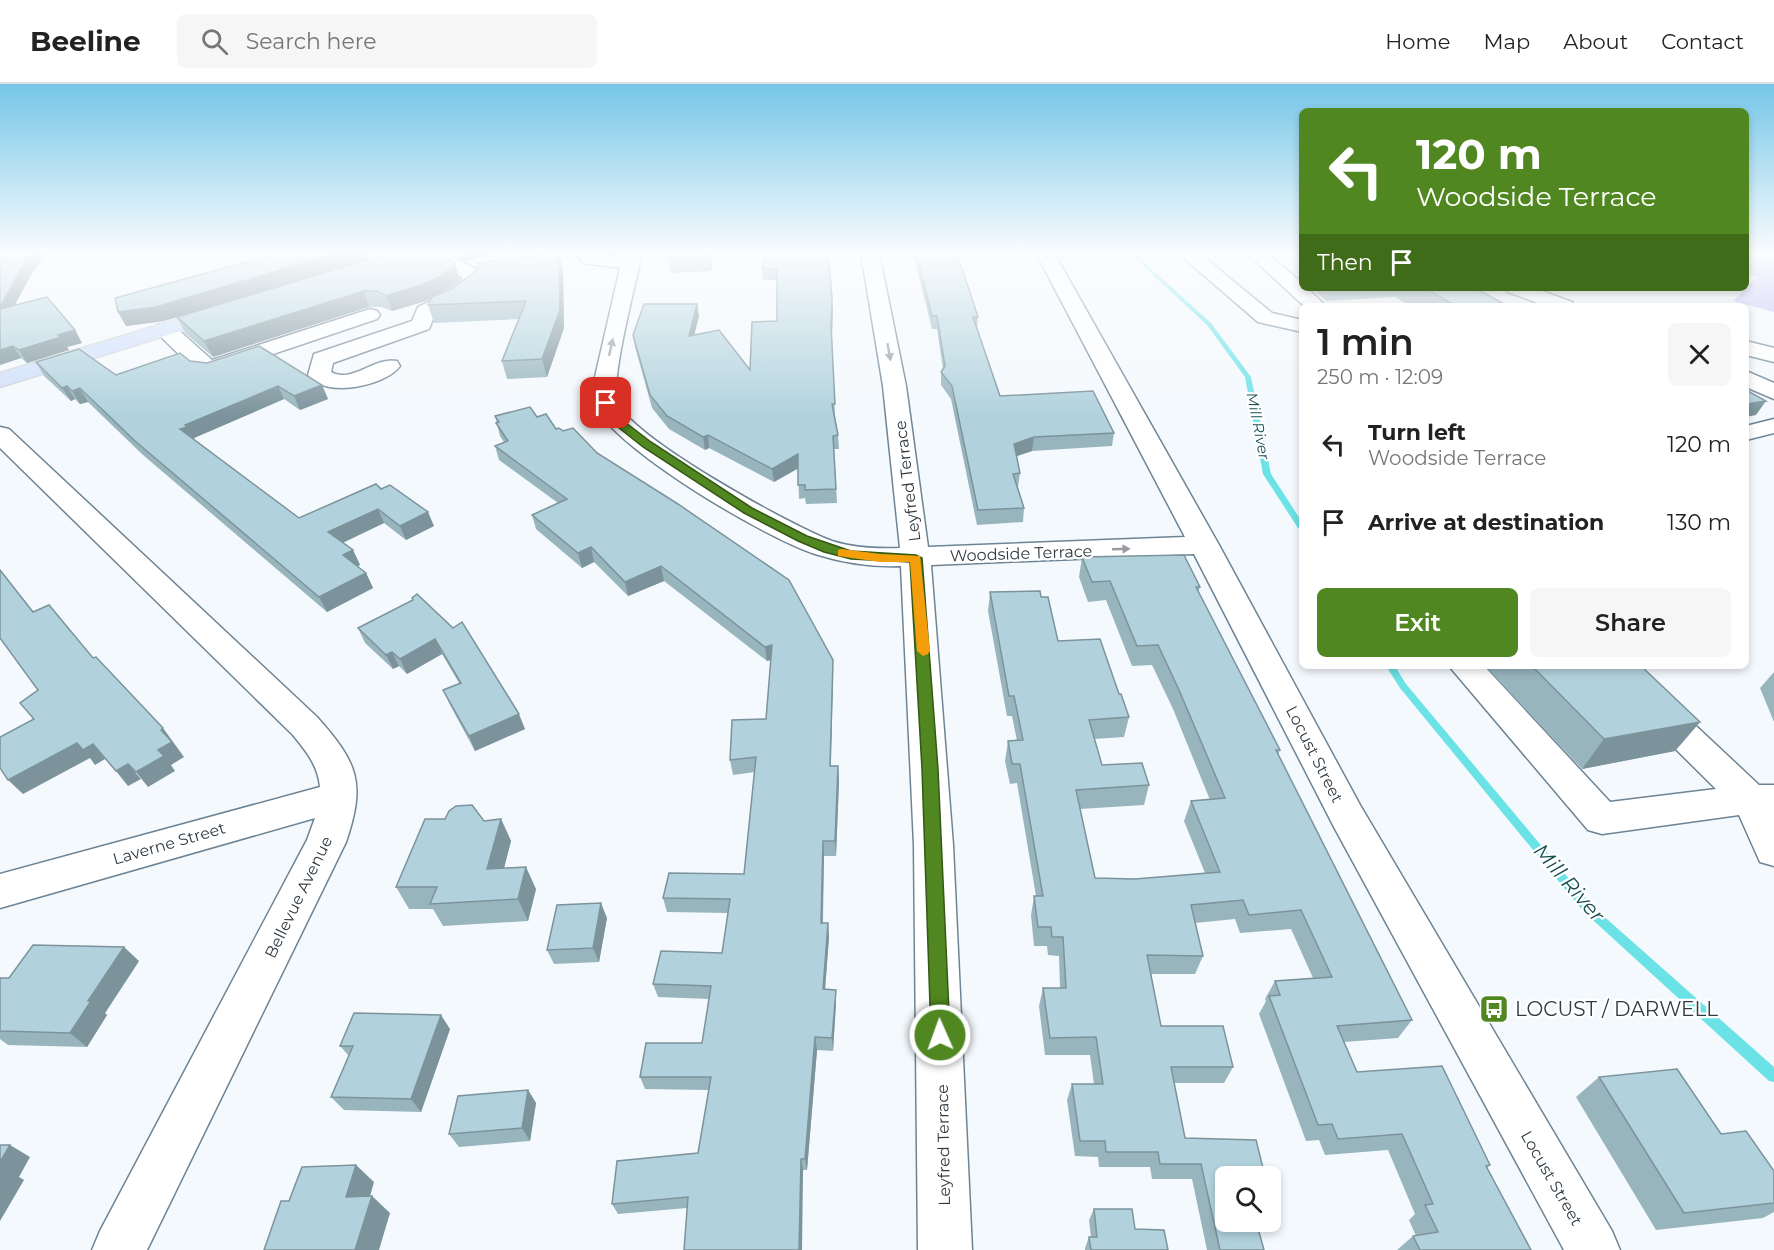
<!DOCTYPE html>
<html lang="en">
<head>
<meta charset="utf-8">
<style>
  body { margin:0; font-family:Montserrat,sans-serif; background:#f6f6f6; color:#222; height:100vh; display:flex; flex-direction:column; font-size:22px; white-space:nowrap }
  * { box-sizing:border-box; margin:0 }
  p { font-size:20px; color:#767676 }
  .icon { flex:none; width:33px; height:33px; fill:none; stroke:currentColor; stroke-width:2; stroke-linecap:round; stroke-linejoin:round }
  .map { position:relative; flex:1; overflow:hidden }
  .sheet { position:absolute; left:1299px; top:219px; width:450px; height:366px; display:flex; flex-direction:column; background:#fff; border-radius:9px; box-shadow:0 3px 9px #0003 }
  .sheet>* { flex:none }
  .hud { position:absolute; left:1299px; top:24px; width:450px; height:183px; border-radius:9px; box-shadow:0 3px 9px #0003; background:#508720; color:#fff; overflow:hidden }
  .fabs { position:absolute; left:1215px; top:1082px; display:grid; gap:12px }
  .fabs a { display:grid; place-items:center; width:66px; height:66px; border-radius:9px; background:#fff; box-shadow:0 3px 9px #0003; font-size:30px }
  .pin { position:absolute; display:grid; place-items:center; width:51px; height:51px; color:#fff; margin:-26px; border-radius:12px; box-shadow:0 3px 9px #0006 }
  .me { position:absolute; width:66px; margin:-33px; rotate:358deg; stroke-linejoin:round; filter:drop-shadow(0 0 4px #0008) }
  .turn { display:flex; align-items:center; gap:21px; height:126px; padding:0 18px; font-size:27px }
  .turn .icon { width:78px; height:78px; stroke-width:2.5 }
  .turn b { display:block; font-size:42px; line-height:51px }
  .then { display:flex; align-items:center; height:57px; padding:0 18px; background:#0003; gap:12px; font-size:22px }
  .round { display:grid; place-items:center; flex:none; width:63px; height:63px; border-radius:9px; background:#f6f6f6 }
  .overview { display:flex; align-items:center; justify-content:space-between; height:102px; padding:0 18px }
  h1 { font-size:36px; font-weight:600; line-height:45px }
  .primary-button { display:flex; gap:12px; margin-top:auto; padding:12px 18px }
  .primary-button a { flex:1; height:69px; border-radius:9px; background:#508720; color:#fff; font-size:24px; font-weight:600; line-height:69px; text-align:center }
  .primary-button a+a { background:#f6f6f6; color:#222 }
  ul { padding:0; list-style:none }
  li { display:flex; align-items:center; gap:18px; height:78px; padding:0 18px }
  li div { flex:1 }
  li b { display:block; font-size:22px }
  li em { font-style:normal }
  header { display:flex; align-items:center; gap:36px; box-sizing:border-box; height:84px; padding:0 30px; background:#fff; border-bottom:2px solid #e0e0e0 }
  header strong { font-size:28px }
  nav { display:flex; gap:33px; margin-inline-start:auto; font-size:21px }
  .search { width:420px; height:54px; background:#f6f6f6; display:flex; align-items:center; gap:15px; box-sizing:border-box; padding:0 21px; border-radius:9px; color:#767676; font-size:22px }
  .map>svg:first-child { display:block }
  .forest { fill:#b7b8f5 }
  .lines { fill:none; stroke-linecap:round; stroke-linejoin:round }
  .stream { fill:#6ae2e6; fill-rule:evenodd }
  .minor-casing { stroke:#6d8495; stroke-width:3 }
  .major-casing { stroke:#d1d4d5; stroke-width:3 }
  .minor { fill:#fff; fill-rule:evenodd }
  .major { fill:#cfdffb; fill-rule:evenodd }
  .wall { fill:#98b5be }
  .shaded-wall { fill:#7c939b }
  .building { fill:#b1d2dd; stroke:#7c939b; stroke-width:1.5 }
  .oneway { fill:#989ca0 }
  .route { fill:#508720; stroke:#345815; stroke-width:1.5 }
  .slow { fill:#f59e0b }
  .labels { text-anchor:middle; stroke-width:4.5; stroke-linejoin:round; paint-order:stroke }
  .far-water-label { font-size:15px; font-style:italic; fill:#1a4f51; stroke:#fff }
  .street-label { font-size:16px; fill:#303a42; stroke:#fff }
  .near-poi-label { font-size:20px; fill:#303a42; stroke:#fff; text-anchor:start }
  .near-water-label { font-size:21px; font-style:italic; fill:#1a4f51; stroke:#fff }
</style>
</head>
<body>
<header>
<strong>Beeline</strong>
<div class="search"><svg class="icon" aria-label="search" viewBox="0 0 24 24"><circle cx="10" cy="10" r="6"/><path d="M15 15l6 6"/></svg>Search here</div>
<nav><a>Home</a><a>Map</a><a>About</a><a>Contact</a></nav>
</header>
<div class="map">
<svg width="1774" height="1166" viewBox="0 0 1774 1166">
  <rect width="100%" height="100%" fill="#f4f9fd"/>
  <!-- forest -->
  <polygon class="forest" points="1746,169 1774,169 1774,228 1733,217 1757,193 1746,190"/>
  <g class="lines">
    <!-- stream -->
    <g class="stream">
      <polygon points="1129,169 1134,169 1211,239 1251,293 1271,390 1302,438 1302,446 1298,444 1263,390 1245,293 1207,241"/>
      <polygon points="1386,582 1395,582 1406,600 1591,821 1774,983 1774,998 1769,997 1583,827 1400,604"/>
    </g>
    <!-- minor casing -->
    <g class="minor-casing">
      <g id="minor">
        <polygon points="364,169 386,169 397,178 395,182 381,182"/>
        <path d="M423 169H446L478 186 482 200 457 219 435 230 429 245 333 279 331 288C353 300 374 272 397 277L400 282C386 302 324 315 308 291L314 270 412 237 418 223 443 211 462 198V193L425 173Z"/>
        <path d="M576 169 623 173 624 169H642C636 199 611 292 617 317 626 351 795 444 832 457 854 464 877 465 900 464L883 302 861 169H879L906 302 928 463 1185 453 1036 169H1054L1219 461 1360 721 1612 1147 1620 1166H1564L1334 743 1194 470 931 481 953 761 972 1166H918L914 761 901 482C872 483 843 479 815 470 764 453 626 371 598 327 593 321 592 313 592 306L620 184 583 179Z"/>
        <polygon points="1178,169 1199,169 1272,229 1302,236 1302,248 1258,238"/>
        <polygon points="1247,169 1267,169 1302,199 1302,204 1307,204 1326,222 1304,222"/>
        <polygon points="1505,204 1534,204 1572,218 1575,222 1546,222 1508,208"/>
        <polygon points="370,225 377,227 380,231 377,235 214,290 197,288 154,246 157,241 165,240 173,241 212,276"/>
        <polygon points="1746,257 1774,264 1774,278 1746,271"/>
        <polygon points="1746,287 1774,299 1774,315 1746,303"/>
        <polygon points="1774,335 1774,349 1746,356 1746,342"/>
        <path d="M0 343 9 345 317 633C358 679 366 699 346 758L147 1166H92L100 1147 307 756 315 734 0 824V790L320 703C318 681 306 667 293 651L0 364Z"/>
        <polygon points="1449,582 1484,582 1610,718 1716,705 1600,590 1596,582 1632,582 1759,701 1774,701 1774,782 1760,778 1739,731 1602,750 1588,746"/>
      </g>
    </g>
    <!-- major casing -->
    <g class="major-casing">
      <polygon id="major" points="222,222 229,224 232,228 229,232 0,303 0,289"/>
    </g>
    <!-- minor -->
    <use href="#minor" class="minor"/>
    <!-- major -->
    <use href="#major" class="major"/>
  </g>
  <!-- wall -->
  <g class="wall">
    <polygon points="0,169 48,169 33,187 15,221 75,246 82,259 67,263 69,266 27,279 21,274 0,281"/>
    <polygon points="268,169 366,169 368,175 460,194 460,197 443,208 559,169 563,186 564,244 547,293 507,295 502,277 519,235 434,239 428,221 432,214 426,217 392,227 382,223 369,223 213,273 185,249 177,233 164,237 126,242 118,228 269,172"/>
    <polygon points="450,169 495,169 466,177"/>
    <polygon points="713,169 711,187 671,189 669,176"/>
    <polygon points="766,169 832,214 832,253 835,333 838,351 839,365 834,365 837,419 806,420 805,414 799,415 798,384 774,398 709,364 705,366 669,345 652,324 635,263 633,251 697,220 699,232 694,251 750,286 777,237 777,196 763,196 762,184"/>
    <polygon points="913,169 957,169 978,233 977,244 1000,312 1114,349 1112,362 1032,367 1016,372 1020,389 1018,403 1024,424 1023,438 977,441 951,315 941,301 941,288 943,285 937,245 932,245"/>
    <polygon points="1302,179 1302,194 1299,191"/>
    <polygon points="1313,204 1475,204 1508,222 1410,222 1395,213 1326,217"/>
    <polygon points="190,277 322,301 328,315 300,326 284,315 194,354 195,356 299,434 376,400 434,442 406,456 384,439 343,459 353,466 360,481 357,482 366,489 373,504 327,528 143,371 88,318 80,320 75,315 71,317 44,292 36,278 116,291"/>
    <polygon points="495,332 537,333 556,345 563,347 597,369 833,591 831,682 838,682 839,697 836,772 824,772 823,839 828,839 829,853 825,905 836,919 833,967 817,966 807,1086 803,1086 687,1124 618,1130 612,1120 698,1069 709,1006 645,1005 640,993 702,959 709,915 658,913 653,900 722,869 728,829 667,828 663,814 744,790 755,688 733,691 730,676 766,635 771,576 767,577 664,497 628,512 594,478 582,484 536,445 532,431 558,419 499,376 495,362 504,358 500,352"/>
    <polygon points="1082,473 1200,503 1198,509 1280,666 1278,671 1412,936 1398,954 1344,958 1357,988 1490,1081 1487,1084 1531,1166 1397,1166 1413,1152 1416,1152 1409,1136 1415,1130 1388,1066 1325,1071 1319,1056 1306,1057 1259,930 1266,917 1265,915 1275,897 1313,894 1291,845 1240,849 1235,835 1195,839 1203,872 1195,890 1151,890 1161,942 1233,983 1224,999 1174,999 1185,1054 1226,1092 1264,1166 1207,1166 1192,1095 1152,1095 1150,1083 1099,1083 1098,1073 1075,1072 1067,1016 1072,1000 1094,1000 1090,971 1045,971 1039,922 1043,904 1060,904 1059,872 1048,871 1047,862 1034,862 1031,831 1034,812 1036,812 1017,699 1010,700 1005,677 1008,657 1017,657 1012,632 1007,632 988,527 990,508 1041,513 1058,557 1119,610 1129,633 1124,653 1094,655 1102,681 1149,701 1144,721 1080,725 1095,794 1135,795 1205,789 1184,737 1191,717 1210,716 1173,625 1152,581 1132,582 1106,516 1088,518 1079,493"/>
    <polygon points="412,516 525,645 475,667 450,621 443,606 459,599 442,570 407,590 399,582 393,585 365,559 358,544"/>
    <polygon points="1485,582 1641,582 1700,638 1675,667 1582,685"/>
    <polygon points="1774,588 1774,638 1760,604"/>
    <polygon points="501,735 511,757 504,784 536,805 528,837 443,842 433,825 409,825 396,803"/>
    <polygon points="607,834 599,878 554,880 547,866"/>
    <polygon points="139,877 105,929 107,931 87,963 8,961 0,955 0,894 9,894"/>
    <polygon points="450,945 421,1028 344,1026 331,1013 349,972 340,962"/>
    <polygon points="1599,993 1721,1050 1774,1087 1774,1128 1763,1134 1656,1146 1576,1013"/>
    <polygon points="528,1006 536,1019 530,1057 459,1063 449,1050"/>
    <polygon points="1094,1125 1135,1145 1168,1166 1085,1166 1085,1164 1089,1153 1091,1153 1089,1136"/>
  </g>
  <!-- shaded-wall -->
  <g class="shaded-wall">
    <polygon points="32,169 48,169 33,187 6,237 0,227 0,223 26,176"/>
    <polygon points="337,169 366,169 368,175 164,237 126,242 118,228"/>
    <polygon points="464,169 495,169 466,177"/>
    <polygon points="559,169 563,186 564,244 547,293 542,275"/>
    <polygon points="710,169 713,169 711,187 709,175"/>
    <polygon points="455,179 460,197 442,209 426,217 392,227 386,212"/>
    <polygon points="364,207 369,223 213,273 204,257"/>
    <polygon points="832,214 833,226 832,254 831,242"/>
    <polygon points="697,220 699,232 691,264 689,252"/>
    <polygon points="75,246 82,259 67,263 69,266 27,279 19,266 58,251"/>
    <polygon points="13,262 21,274 0,281 0,266"/>
    <polygon points="322,301 328,315 300,326 294,312"/>
    <polygon points="67,302 75,315 71,317 62,304"/>
    <polygon points="278,302 284,315 194,354 195,356 180,345 185,341"/>
    <polygon points="80,304 88,318 80,320 72,307"/>
    <polygon points="1766,317 1756,331 1746,333 1746,320"/>
    <polygon points="708,351 709,364 705,366 703,353"/>
    <polygon points="1034,353 1032,367 1012,374 1014,360"/>
    <polygon points="798,370 799,384 774,398 772,385"/>
    <polygon points="378,425 384,439 335,462 328,448"/>
    <polygon points="428,428 434,442 406,456 400,442"/>
    <polygon points="591,463 594,478 582,484 578,469"/>
    <polygon points="353,466 360,481 350,486 343,471"/>
    <polygon points="661,482 664,497 628,512 625,498"/>
    <polygon points="366,489 373,504 327,528 319,513"/>
    <polygon points="435,555 442,570 407,590 400,575"/>
    <polygon points="772,561 773,575 767,577 765,563"/>
    <polygon points="392,568 399,582 393,585 386,571"/>
    <polygon points="833,576 833,591 830,697 830,682"/>
    <polygon points="519,630 525,645 475,667 469,652"/>
    <polygon points="1700,638 1675,667 1582,685 1604,655"/>
    <polygon points="163,644 184,673 171,681 175,687 148,703 136,688 161,646"/>
    <polygon points="77,659 93,660 105,675 95,681 90,674 23,710 8,696"/>
    <polygon points="128,680 141,695 128,702 116,687"/>
    <polygon points="838,682 839,697 836,772 835,757"/>
    <polygon points="501,735 511,757 498,807 487,785"/>
    <polygon points="823,757 824,772 822,853 821,839"/>
    <polygon points="526,783 536,805 528,837 518,815"/>
    <polygon points="601,819 607,834 599,878 593,864"/>
    <polygon points="828,839 829,853 824,919 823,905"/>
    <polygon points="124,863 139,877 105,929 107,931 87,963 70,949 88,917"/>
    <polygon points="836,906 836,919 833,967 832,954"/>
    <polygon points="441,931 450,945 421,1028 411,1015"/>
    <polygon points="815,953 817,966 807,1086 805,1075"/>
    <polygon points="528,1006 536,1019 530,1057 522,1044"/>
    <polygon points="10,1061 30,1073 19,1093 24,1096 0,1137 0,1078"/>
    <polygon points="801,1075 803,1086 802,1166 799,1166"/>
    <polygon points="356,1081 374,1098 365,1130 346,1113"/>
    <polygon points="372,1112 390,1129 379,1166 355,1166"/>
  </g>
  <!-- building -->
  <g class="building">
    <polygon points="0,169 32,169 26,176 0,223"/>
    <polygon points="269,169 337,169 156,223 118,228 115,214 272,171"/>
    <polygon points="390,169 436,169 455,179 455,182 437,194 421,201 386,212 377,207 364,207 204,257 177,233"/>
    <polygon points="559,169 560,226 542,275 502,277 526,217 428,221 432,213 453,204 478,185 478,179"/>
    <polygon points="671,169 710,169 709,175 669,176"/>
    <polygon points="766,169 828,169 832,214 831,242 835,320 832,320 838,351 833,352 836,405 805,406 805,401 798,401 798,370 772,385 708,351 703,353 667,332 650,311 633,251 644,220 697,220 689,252 719,246 750,286 752,238 777,237 777,185 762,184"/>
    <polygon points="916,169 957,169 978,233 973,233 1000,312 1093,307 1114,349 1034,353 1014,360 1020,389 1013,390 1024,424 978,426 952,302 941,288 945,282 937,232 932,232"/>
    <polygon points="1424,204 1475,204 1508,222 1456,222"/>
    <polygon points="47,213 75,246 58,251 61,253 19,266 13,262 0,266 0,225"/>
    <polygon points="259,262 322,301 294,312 278,302 185,341 187,343 180,345 299,434 376,400 381,405 390,401 428,428 400,442 378,425 328,448 353,466 343,471 366,489 319,513 135,357 80,304 72,307 67,302 62,304 36,278 79,265 116,291 180,269 190,277 207,279"/>
    <polygon points="1746,306 1766,317 1746,320"/>
    <polygon points="530,323 537,333 546,330 556,345 559,344 563,347 573,344 597,369 678,420 789,496 833,576 830,682 838,682 835,757 823,757 821,839 828,839 823,905 836,906 832,954 815,953 805,1075 801,1075 799,1166 684,1166 688,1113 612,1120 617,1077 698,1069 711,993 640,993 646,959 702,959 711,902 653,900 661,867 722,869 730,815 663,814 669,789 744,790 756,673 730,676 732,636 766,635 772,561 765,563 661,482 625,498 591,463 578,469 532,431 567,415 495,362 508,357 496,339 499,338 495,332"/>
    <polygon points="1184,471 1200,503 1196,503 1280,666 1276,666 1412,936 1337,942 1357,988 1442,982 1490,1081 1486,1082 1531,1166 1420,1166 1413,1152 1438,1148 1425,1121 1433,1120 1402,1050 1338,1055 1332,1040 1318,1041 1269,912 1280,911 1275,897 1332,893 1301,826 1249,831 1243,816 1191,821 1203,872 1147,871 1161,942 1223,942 1233,983 1171,983 1185,1054 1256,1056 1265,1092 1226,1092 1226,1137 1256,1137 1264,1166 1220,1166 1201,1080 1160,1080 1158,1068 1106,1068 1105,1057 1080,1057 1072,1000 1103,1000 1096,953 1050,954 1043,904 1066,904 1063,853 1052,853 1051,843 1038,843 1034,812 1043,812 1020,680 1012,680 1008,657 1023,656 1014,612 1009,612 990,508 1040,507 1041,513 1048,513 1058,557 1100,555 1119,610 1121,610 1129,633 1089,636 1102,681 1142,679 1149,701 1076,706 1095,794 1135,795 1220,788 1191,717 1225,714 1179,606 1158,561 1137,562 1110,497 1092,498 1082,473"/>
    <polygon points="0,486 33,528 49,521 93,574 96,573 163,644 161,646 172,658 158,666 164,672 136,688 128,680 116,687 93,660 83,666 77,659 8,696 0,684 0,653 34,635 20,619 38,606 0,554"/>
    <polygon points="417,510 453,544 462,538 519,630 469,652 443,606 461,599 435,555 400,575 392,568 386,571 358,544 413,516 412,514"/>
    <polygon points="1532,582 1641,582 1700,638 1604,655"/>
    <polygon points="472,721 484,737 501,735 487,785 526,783 518,815 430,820 437,803 396,803 425,735 445,735 449,727 456,722"/>
    <polygon points="601,819 593,864 547,866 557,821"/>
    <polygon points="33,861 124,863 88,917 91,917 70,949 0,947 0,894 9,894"/>
    <polygon points="354,929 441,931 411,1015 331,1013 353,962 340,962"/>
    <polygon points="1677,985 1721,1050 1746,1047 1774,1087 1774,1119 1684,1129 1599,993"/>
    <polygon points="528,1006 522,1044 449,1050 458,1012"/>
    <polygon points="0,1061 10,1061 0,1078"/>
    <polygon points="356,1081 346,1113 372,1112 355,1166 264,1166 281,1117 289,1117 302,1083"/>
    <polygon points="1094,1125 1132,1125 1135,1145 1164,1146 1168,1166 1091,1166 1089,1153 1097,1153"/>
  </g>
  <!-- one-way arrows -->
  <defs><path id="oneway-solid" d="M-6-.8H1V-3.2L6.5 0L1 3.2V.8H-6Z" transform="scale(1.5)"/></defs>
  <g class="oneway">
    <use href="#oneway-solid" transform="translate(611 263) rotate(-77)"/>
    <use href="#oneway-solid" transform="translate(889 268) rotate(80)"/>
    <use href="#oneway-solid" transform="translate(1121 465) rotate(-2)"/>
  </g>
  <!-- sky -->
  <linearGradient id="sky" x2="0" y2="1"><stop stop-color="#75c6e7"/><stop offset="0.51" stop-color="#fafcfe"/><stop offset="1" stop-color="#fafcfe" stop-opacity="0"/></linearGradient>
  <rect width="1774" height="332" fill="url(#sky)"/>
  <!-- route -->
  <polygon class="route" points="602,317 609,317 621,335 651,358 752,424 807,452 851,467 916,471 922,474 938,685 950,951 947,958 940,960 934,958 931,951 922,685 910,478 851,475 824,468 798,457 744,429 643,363 614,340 601,319"/>
  <!-- slow -->
  <polygon class="slow" points="842,465 880,470 920,472 930,567 928,570 923,572 917,567 910,478 880,478 838,472 838,466"/>
  <!-- icons -->
  <defs>
    <g id="bus-square" transform="scale(1.5)"><rect x="-9" y="-9" width="18" height="18" rx="4" fill="#508720" stroke="#fff"/><path d="M-5-6H5V4H4V6H2V4H-2V6H-4V4H-5ZM-3.5-4V0h7V-4ZM-3.5 1.2v1.5H-2V1.2ZM2 1.2v1.5H3.5V1.2Z" fill="#fff"/></g>
  </defs>
  <g fill-rule="evenodd">
    <use href="#bus-square" x="1494" y="925"/>
  </g>
  <g class="labels">
    <!-- far-water labels -->
    <g class="far-water-label">
      <text transform="translate(1258 342) rotate(79)" y="5">Mill River</text>
    </g>
    <!-- street labels -->
    <g class="street-label">
      <text transform="translate(907 397) rotate(-97)" y="6">Leyfred Terrace</text>
      <text transform="translate(1021 469) rotate(-2)" y="6">Woodside Terrace</text>
      <text transform="translate(1315 670) rotate(63)" y="6">Locust Street</text>
      <text transform="translate(169 759) rotate(-16)" y="6">Laverne Street</text>
      <text transform="translate(298 813) rotate(-64)" y="6">Bellevue Avenue</text>
      <text transform="translate(943 1061) rotate(-91)" y="6">Leyfred Terrace</text>
      <text transform="translate(1552 1094) rotate(60)" y="6">Locust Street</text>
    </g>
    <!-- near-poi labels -->
    <g class="near-poi-label">
      <text x="1515" y="932">LOCUST / DARWELL</text>
    </g>
    <!-- near-water labels -->
    <g class="near-water-label">
      <text transform="translate(1569 799) rotate(49)" y="7">Mill River</text>
    </g>
  </g>
</svg>
<div class="fabs">
<a><svg class="icon" aria-label="search" viewBox="0 0 24 24"><circle cx="10" cy="10" r="6"/><path d="M15 15l6 6"/></svg></a>
</div>
<div class="pin" style="left:606px;top:319px;background:#d93025"><svg class="icon" aria-label="arrive" viewBox="0 0 24 24"><path d="M6 21V4h12l-3 4 3 4H6"/></svg></div>
<svg class="me" style="left:940px;top:951px" viewBox="-20 -20 40 40"><circle r="17" fill="#508720" stroke="#fff" stroke-width="3"/><path d="M0-11L8 9 0 5-8 9z" fill="#fff"/></svg>
<div class="hud">
<div class="turn"><svg class="icon" aria-label="left" viewBox="0 0 24 24"><path d="M17 20v-9H6M10 6l-5 5 5 5"/></svg><div><b>120 m</b>Woodside Terrace</div></div>
<div class="then">Then<svg class="icon" aria-label="arrive" viewBox="0 0 24 24"><path d="M6 21V4h12l-3 4 3 4H6"/></svg></div>
</div>
<section class="sheet">
<div class="overview"><div><h1>1 min</h1><p>250 m · 12:09</p></div><a class="round"><svg class="icon" aria-label="close" viewBox="0 0 24 24"><path d="M6 6l12 12M18 6L6 18"/></svg></a></div>
<ul>
<li><svg class="icon" aria-label="left" viewBox="0 0 24 24"><path d="M17 20v-9H6M10 6l-5 5 5 5"/></svg><div><b>Turn left</b><p>Woodside Terrace</p></div><em>120 m</em></li>
<li><svg class="icon" aria-label="arrive" viewBox="0 0 24 24"><path d="M6 21V4h12l-3 4 3 4H6"/></svg><div><b>Arrive at destination</b></div><em>130 m</em></li>
</ul>
<div class="primary-button"><a>Exit</a><a>Share</a></div>
</section>
</div>
</body>
</html>
